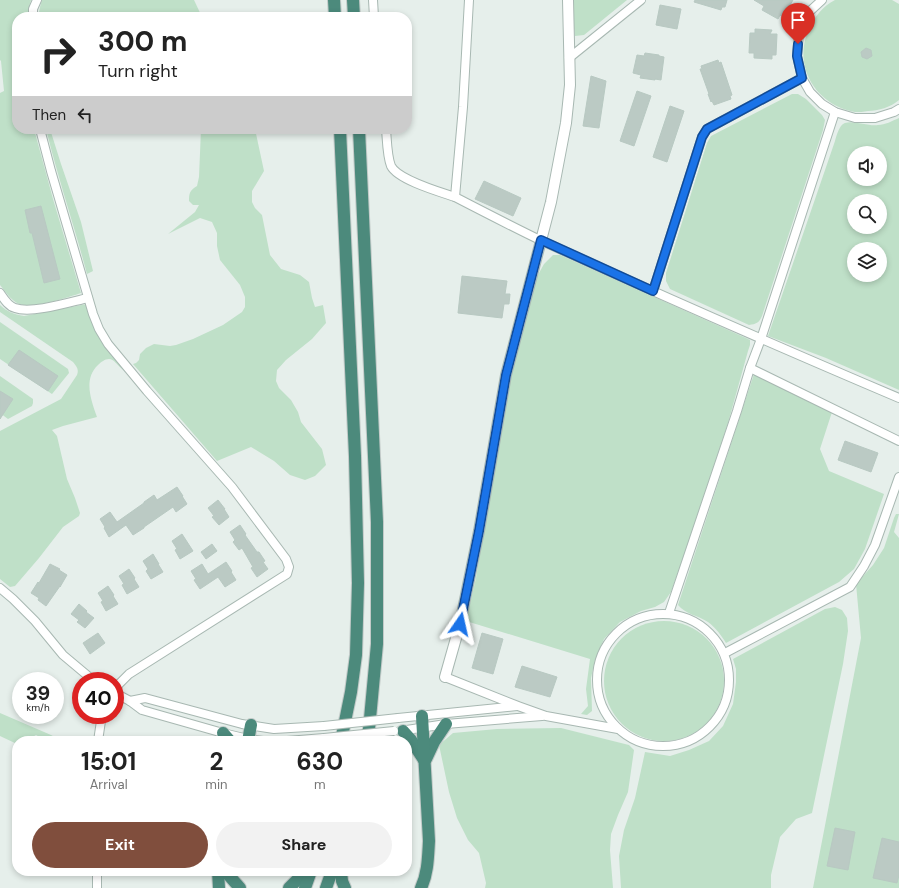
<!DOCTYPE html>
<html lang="en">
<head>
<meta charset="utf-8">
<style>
  body { margin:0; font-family:"DM Sans",sans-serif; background:#f2f2f2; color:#222; height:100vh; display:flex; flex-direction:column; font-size:15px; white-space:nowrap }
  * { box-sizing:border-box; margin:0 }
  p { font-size:13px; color:#767676 }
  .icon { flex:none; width:22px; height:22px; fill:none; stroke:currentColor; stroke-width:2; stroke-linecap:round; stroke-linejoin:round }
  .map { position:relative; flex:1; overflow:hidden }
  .sheet { position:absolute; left:12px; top:736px; width:400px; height:140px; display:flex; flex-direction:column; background:#fff; border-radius:16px; box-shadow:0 2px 6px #0003 }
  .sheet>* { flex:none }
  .guide { position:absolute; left:12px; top:12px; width:400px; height:122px; border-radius:16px; box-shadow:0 2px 6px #0003; background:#fff; color:#222; overflow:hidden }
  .buttons { position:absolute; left:847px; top:146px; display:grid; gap:8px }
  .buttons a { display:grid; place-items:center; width:40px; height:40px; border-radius:50%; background:#fff; box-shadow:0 2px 6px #0003; font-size:20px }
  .speed { position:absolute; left:12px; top:672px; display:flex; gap:8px; font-size:20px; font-weight:700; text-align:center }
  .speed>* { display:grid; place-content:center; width:52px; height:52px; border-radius:50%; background:#fff; box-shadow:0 2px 6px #0003; line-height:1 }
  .speed small { font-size:10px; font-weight:400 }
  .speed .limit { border:6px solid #d22; background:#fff; color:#111 }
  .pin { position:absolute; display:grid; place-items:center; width:34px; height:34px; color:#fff; margin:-41px -17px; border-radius:50% 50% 50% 0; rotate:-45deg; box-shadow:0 0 4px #0007 }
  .pin .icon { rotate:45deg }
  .me { position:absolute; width:44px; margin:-22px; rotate:11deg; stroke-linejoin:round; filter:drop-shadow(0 0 3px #0008) }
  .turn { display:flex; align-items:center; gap:14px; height:84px; padding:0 20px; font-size:18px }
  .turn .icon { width:52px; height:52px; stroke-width:2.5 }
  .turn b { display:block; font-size:28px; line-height:34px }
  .then { display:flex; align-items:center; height:38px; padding:0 20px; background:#0003; gap:8px; font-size:15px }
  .eta { display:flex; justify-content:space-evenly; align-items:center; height:68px; text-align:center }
  .eta b { font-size:24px; font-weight:700; line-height:28px }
  .cta { display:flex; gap:8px; margin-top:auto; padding:8px 20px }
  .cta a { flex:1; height:46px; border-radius:24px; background:#804e3d; color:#fff; font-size:16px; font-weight:700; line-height:46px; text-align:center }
  .cta a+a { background:#f2f2f2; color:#222 }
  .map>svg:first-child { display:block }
  .green { fill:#bfe0c8; fill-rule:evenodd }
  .building { fill:#bbcac4; stroke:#b8c9c2 }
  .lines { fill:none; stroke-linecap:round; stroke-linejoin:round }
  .minor-casing { stroke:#a8b8b2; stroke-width:10 }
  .tertiary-casing { stroke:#a8b8b2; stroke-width:12 }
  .trunk-casing { stroke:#c2cac8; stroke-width:14 }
  .minor { stroke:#fff; stroke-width:8 }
  .tertiary { stroke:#fff; stroke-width:10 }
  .trunk { stroke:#4c8a7c; stroke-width:12 }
  .minor-bridge-casing { stroke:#a8b8b2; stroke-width:10; stroke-linecap:butt }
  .minor-bridge { stroke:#fff; stroke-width:8 }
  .route-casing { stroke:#114b97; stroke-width:10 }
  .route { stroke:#1a73e8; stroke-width:7 }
</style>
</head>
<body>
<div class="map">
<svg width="899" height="888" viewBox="0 0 899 888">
  <rect width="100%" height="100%" fill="#e6efeb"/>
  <!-- green -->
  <g class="green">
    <path d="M0 0H31L29 7 28 17H17V129H34L53 199 81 293C66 298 31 310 17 303 10 299 5 291 0 285V93L4 91 1 61 0 60Z"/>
    <polygon points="42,0 194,0 202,17 38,17 40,7"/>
    <polygon points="573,0 627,0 584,35 575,36 574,28"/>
    <path d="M835 0H892L899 4V100C891 107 878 111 868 111 864 112 859 112 855 112 816 105 792 66 809 29 815 16 823 6 835 0Z"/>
    <path d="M792 94H798L806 99 822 115 825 120 823 130 762 316C759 323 756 324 749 325L670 289 666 281V273L707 143 711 136Z"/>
    <path d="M899 118V390L826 358 768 336 835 141C836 137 838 130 841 126 847 117 867 127 878 125 885 125 892 121 899 118ZM854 153H880V179H854ZM854 201H880V227H854ZM854 249H880V275H854Z"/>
    <path d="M46 129H50L61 164 81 222 93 271 87 274C74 225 58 178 46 129Z"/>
    <path d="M201 129H255L264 171 252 191V202L255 208 262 215 270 255 281 269 300 275 309 282 312 298 315 307 323 305 326 323 312 339 286 360 277 370 276 381 279 388 291 400 298 412 301 422 322 449 326 465 315 476 305 480 290 475 274 461 251 447 217 461 133 364 136 363 139 360 140 354 146 348 154 344 170 346 176 345 193 339 223 325 242 312 245 307V297L240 285 220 260 217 246V233L212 222 200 218 168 234 195 212 199 205H193L189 201C189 193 190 190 197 186L199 177Z"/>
    <polygon points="553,255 560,255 746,338 750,340 750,345 748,351 728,423 685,552 671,592 664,602 655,607 641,611 620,622 604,639 595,660 591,678 592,711 587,715 581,714 588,706 586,689 590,659 466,621 476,578 509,378 534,282 544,264"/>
    <path d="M87 304 90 318 102 339 129 373C126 372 123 370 121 368 117 365 114 359 109 359 105 359 101 362 98 365 83 379 91 400 97 417L63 426 52 430 57 436 67 479 75 498 80 513 79 516 63 527 39 558 15 586 10 587 0 579V431L61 399 77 375C79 369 77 367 73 362L0 312V305C8 312 13 314 24 316Z"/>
    <polygon points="0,322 68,369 69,373 52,394 0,359"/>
    <path d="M754 374 832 412 820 449 829 471 884 494 865 549 854 569 839 582 726 643C721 635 716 628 708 622 699 616 685 614 678 605Z"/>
    <polygon points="0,376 33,399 33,403 32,406 8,419 0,413"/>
    <polygon points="896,514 899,514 894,532 899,538 899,888 813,888 861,638 856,584 873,565 884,548 894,518"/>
    <polygon points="835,607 842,610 847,618 848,631 843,664 812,813 796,819 780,837 771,875 771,888 621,888 619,856 624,830 635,798 645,752 670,756 689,750 709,741 723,726 733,704 736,682 736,669 733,659 825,609"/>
    <circle cx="664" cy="681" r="60"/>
    <polygon points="0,713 51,735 62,741 47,741 36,735 26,741 17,741 17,744 0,736"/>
    <polygon points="561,728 629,745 634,750 628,792 618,815 611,834 610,850 613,888 485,888 486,883 479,853 468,840 457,818 449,792 439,745 453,733 497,729"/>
  </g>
  <!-- building -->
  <g class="building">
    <polygon points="695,0 727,0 725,7 722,7 721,10 694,2"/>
    <polygon points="754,0 793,0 783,17 780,15 778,19 762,10 764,6"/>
    <polygon points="660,5 681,9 677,29 656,25"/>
    <polygon points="755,29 772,30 770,34 777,34 776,55 772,55 772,59 754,58 754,53 749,53 750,33 755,33"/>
    <polygon points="866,48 871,50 872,56 867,59 862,57 861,52"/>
    <polygon points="645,53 659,55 659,56 664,57 661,80 655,79 655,80 640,78 641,75 633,73 637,55 644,56"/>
    <polygon points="718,60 719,63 721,62 732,95 730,96 731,99 714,105 712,101 711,102 708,94 709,94 700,69 702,69 701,66"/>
    <polygon points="591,76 606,81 599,128 583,126"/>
    <polygon points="637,91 651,96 634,146 620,141"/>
    <polygon points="670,106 684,111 667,162 653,157"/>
    <polygon points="484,181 521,198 513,216 475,199"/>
    <polygon points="41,206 60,279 44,283 32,233 30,233 25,210"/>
    <polygon points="462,276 507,281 505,294 510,294 509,304 504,304 502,318 458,313"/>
    <polygon points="19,350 58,376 48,391 8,365"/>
    <polygon points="0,391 13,399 0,419"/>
    <polygon points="845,441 878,453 871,472 838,460"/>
    <polygon points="177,487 183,496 182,496 187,504 176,512 173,507 144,527 144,528 133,535 126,525 109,537 104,528 105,527 100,519 110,512 117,522 144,503 144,502 154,495 157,500"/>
    <polygon points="218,500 225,509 224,509 229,517 219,525 212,517 214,516 208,508"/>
    <polygon points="240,525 246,534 245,535 257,552 259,552 265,561 263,562 268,569 257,577 251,568 253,567 242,548 239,550 233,542 235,540 230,532"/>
    <polygon points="182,534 193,551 180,559 175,550 177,549 172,541"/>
    <polygon points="212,544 217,551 206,559 201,552"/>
    <polygon points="153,554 159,564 158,564 163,572 151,579 146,571 148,569 143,561"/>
    <polygon points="226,562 232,571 231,572 236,580 225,587 218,577 200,589 194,580 196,579 191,571 202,564 208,574"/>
    <polygon points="50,564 60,569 59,570 67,575 60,587 60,586 46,606 38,600 39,598 31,593 38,582 39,583"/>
    <polygon points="129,569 135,578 134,579 139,587 127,594 122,585 124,584 119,576"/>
    <polygon points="108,586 114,595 113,596 118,604 106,611 101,602 103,601 98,593"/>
    <polygon points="79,604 87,611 86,612 94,618 85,628 77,622 79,620 71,614"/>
    <polygon points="98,633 105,643 90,654 83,643"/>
    <polygon points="482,633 503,639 493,674 472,668"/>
    <polygon points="522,666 557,677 550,697 515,687"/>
    <polygon points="835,828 855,832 848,870 827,866"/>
    <polygon points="882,838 899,842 899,875 897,883 873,878"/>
  </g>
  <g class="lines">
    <!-- minor casing -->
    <g class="minor-casing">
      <g id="minor">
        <polyline points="373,0 374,17"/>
        <path d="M469 0 463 107 455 197C484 212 513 227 542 241 660 295 779 347 899 398"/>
        <polyline points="822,0 809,12 799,33 797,56 802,78 810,92 822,104 835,112 855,118 875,118 894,112 899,109"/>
        <polyline points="33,17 33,9 37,0"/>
        <polyline points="569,58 641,0"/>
        <polyline points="40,129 51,171 93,314 99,329 108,344 147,391 232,487 286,559 289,567 287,574 129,674 119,684 115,691"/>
        <path d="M386 129C387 140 387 156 391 166 398 180 440 192 455 197"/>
        <polyline points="653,291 702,137 707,129 802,78"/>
        <path d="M0 293C4 299 8 306 15 308 32 314 70 302 88 298"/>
        <polyline points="750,368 899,441"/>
        <polyline points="0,588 13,599 35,621 63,655 94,681"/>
        <polyline points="669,613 737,411 750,368 761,339 835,112"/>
        <circle cx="663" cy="680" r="66"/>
        <polyline points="725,653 850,587 864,566 875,545 899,477"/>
        <polyline points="445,677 518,706 546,716 618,729"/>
        <polyline points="115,693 130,701 142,710 223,733 248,739 263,741"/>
        <polyline points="130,701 145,698 242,724 274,729 324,726"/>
        <polyline points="398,718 517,706"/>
        <polyline points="400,731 446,724 542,716"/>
        <polyline points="98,741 101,721 103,715"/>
        <polyline points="287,741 324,738"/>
        <polyline points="97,871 97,888"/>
      </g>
    </g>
    <!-- tertiary casing -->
    <g class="tertiary-casing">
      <polyline id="tertiary" points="445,677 460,624 479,531 506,375 551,202 566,123 570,85 568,0"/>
    </g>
    <!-- trunk casing -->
    <g class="trunk-casing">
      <g id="trunk">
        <polyline points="334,0 335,17"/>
        <polyline points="353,0 354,17"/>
        <polyline points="340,129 355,456 358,583 356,655 351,692 341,741"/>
        <polyline points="359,129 377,522 377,644 369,729 366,741"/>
        <polyline points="403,731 411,740 424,760"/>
        <polyline points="223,733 230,741"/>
        <polyline points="248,741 251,725"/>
        <polyline points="426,759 434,742 446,724"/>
        <polyline points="218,871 219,888"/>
        <polyline points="225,871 240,888"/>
        <polyline points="341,871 342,881 345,888"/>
        <polyline points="289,888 298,879 302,871"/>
        <polyline points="305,888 311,871"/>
        <polyline points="326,888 332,871"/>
        <path d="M421 888C428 873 428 857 429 841L422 716"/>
      </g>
    </g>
    <!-- minor -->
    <use href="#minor" class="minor"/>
    <!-- tertiary -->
    <use href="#tertiary" class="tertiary"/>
    <!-- trunk -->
    <use href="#trunk" class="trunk"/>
    <!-- minor-bridge casing -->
    <g class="minor-bridge-casing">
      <g id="minor-bridge">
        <polyline points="324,726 398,718"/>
        <polyline points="324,738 394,731"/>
      </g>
    </g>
    <!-- minor-bridge -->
    <use href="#minor-bridge" class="minor-bridge"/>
  </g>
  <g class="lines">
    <!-- route casing -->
    <g class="route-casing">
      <polyline id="route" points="460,624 479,531 506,375 541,240 653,291 702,137 707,129 802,78 797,56 798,44"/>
    </g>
    <!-- route -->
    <use href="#route" class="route"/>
  </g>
</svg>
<div class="buttons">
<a><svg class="icon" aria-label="sound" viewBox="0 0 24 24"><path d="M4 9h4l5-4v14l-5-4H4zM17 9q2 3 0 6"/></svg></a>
<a><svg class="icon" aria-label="search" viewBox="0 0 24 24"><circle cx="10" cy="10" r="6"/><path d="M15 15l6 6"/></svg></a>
<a><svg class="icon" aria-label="layers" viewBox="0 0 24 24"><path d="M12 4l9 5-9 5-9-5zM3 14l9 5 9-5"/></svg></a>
</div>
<div class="speed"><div>39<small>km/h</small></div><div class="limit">40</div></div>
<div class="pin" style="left:798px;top:44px;background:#d93025"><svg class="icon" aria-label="arrive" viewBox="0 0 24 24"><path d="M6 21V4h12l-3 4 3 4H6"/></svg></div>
<svg class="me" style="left:460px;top:624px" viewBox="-20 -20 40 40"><path d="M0-17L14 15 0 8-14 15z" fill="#1a73e8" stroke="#fff" stroke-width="4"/></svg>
<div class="guide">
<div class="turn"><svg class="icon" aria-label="right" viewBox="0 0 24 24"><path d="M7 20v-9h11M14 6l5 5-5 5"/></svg><div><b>300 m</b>Turn right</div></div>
<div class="then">Then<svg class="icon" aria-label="left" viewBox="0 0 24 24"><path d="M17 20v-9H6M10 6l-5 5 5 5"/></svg></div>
</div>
<section class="sheet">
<div class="eta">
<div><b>15:01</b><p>Arrival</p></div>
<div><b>2</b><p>min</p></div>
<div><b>630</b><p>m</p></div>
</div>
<div class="cta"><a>Exit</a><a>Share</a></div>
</section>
</div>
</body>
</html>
